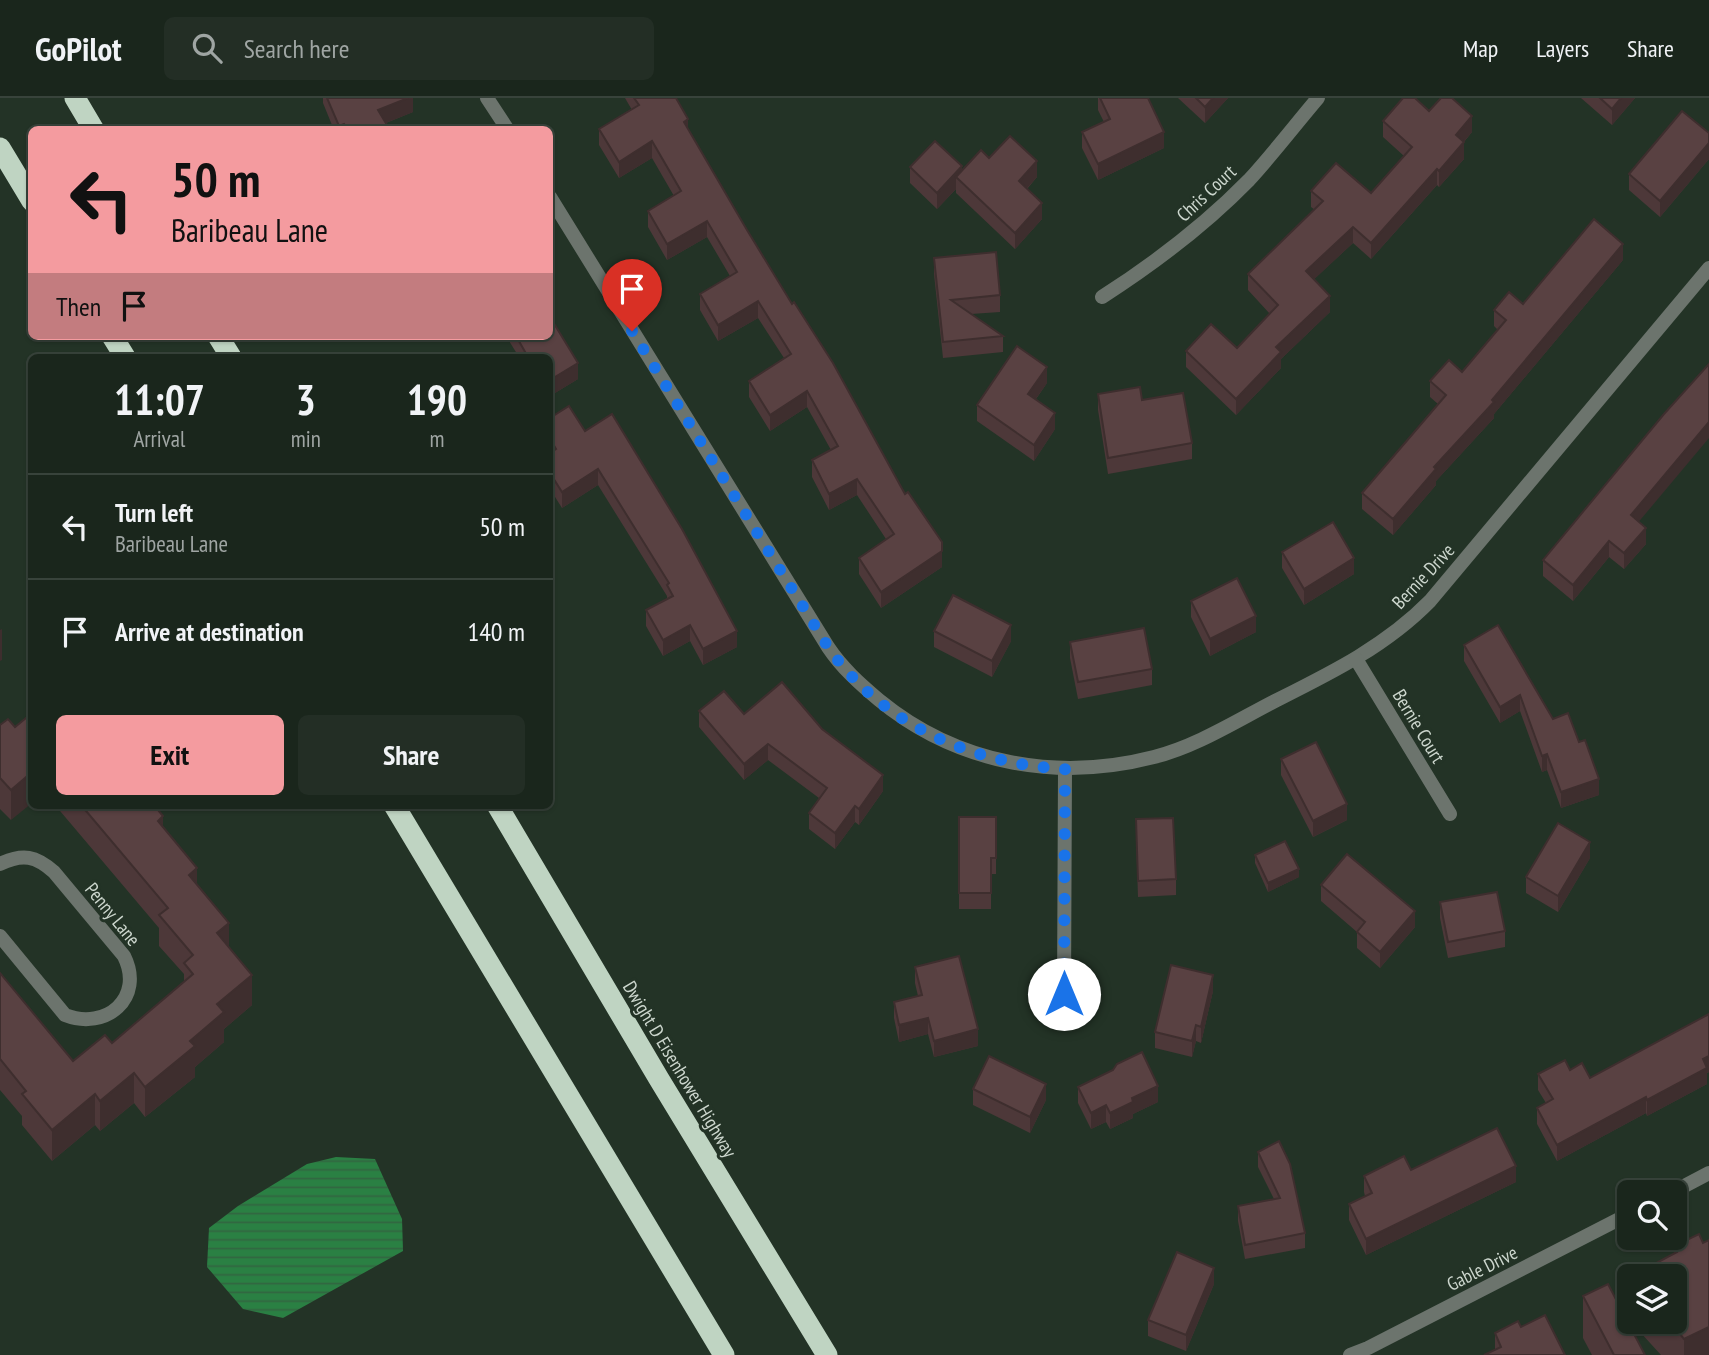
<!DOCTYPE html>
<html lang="en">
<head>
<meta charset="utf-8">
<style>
  body { margin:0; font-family:"PT Sans Narrow",sans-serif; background:#232e25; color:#f1f3f6; height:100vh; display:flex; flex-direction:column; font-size:26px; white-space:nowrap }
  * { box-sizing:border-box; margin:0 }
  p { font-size:23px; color:#9fa5a3 }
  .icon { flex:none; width:38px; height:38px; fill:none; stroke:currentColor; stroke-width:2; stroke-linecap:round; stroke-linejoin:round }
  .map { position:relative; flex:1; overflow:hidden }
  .details { position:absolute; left:28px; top:256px; width:525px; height:455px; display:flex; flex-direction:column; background:#1a261c; border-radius:10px; box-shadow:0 2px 5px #0004,0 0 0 2px #38433b }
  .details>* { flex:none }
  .top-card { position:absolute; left:28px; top:28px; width:525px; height:214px; border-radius:10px; box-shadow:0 2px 5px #0004,0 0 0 2px #38433b; background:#f49b9f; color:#111; overflow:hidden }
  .buttons { position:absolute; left:1617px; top:1082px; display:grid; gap:14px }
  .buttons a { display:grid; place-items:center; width:70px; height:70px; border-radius:10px; background:#1a261c; box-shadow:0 2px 5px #0004,0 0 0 2px #38433b; font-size:35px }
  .pin { position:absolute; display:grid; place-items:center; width:60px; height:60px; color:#fff; margin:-72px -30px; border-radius:50% 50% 50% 0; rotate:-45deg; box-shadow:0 0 7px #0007 }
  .pin .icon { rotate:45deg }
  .me { position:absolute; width:77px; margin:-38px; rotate:0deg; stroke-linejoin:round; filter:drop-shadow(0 0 5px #0008) }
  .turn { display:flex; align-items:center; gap:24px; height:147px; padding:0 28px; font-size:32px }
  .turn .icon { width:91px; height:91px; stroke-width:2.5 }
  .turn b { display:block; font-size:49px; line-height:60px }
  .then { display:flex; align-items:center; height:66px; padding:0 28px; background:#0003; gap:14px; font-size:26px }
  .eta { display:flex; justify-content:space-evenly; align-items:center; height:119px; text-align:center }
  .eta b { font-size:42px; font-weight:600; line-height:49px }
  .cta { display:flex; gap:14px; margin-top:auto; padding:14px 28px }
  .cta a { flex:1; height:80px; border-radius:10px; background:#f49b9f; color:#111; font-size:28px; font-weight:600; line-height:80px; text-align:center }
  .cta a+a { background:#232e25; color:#f1f3f6 }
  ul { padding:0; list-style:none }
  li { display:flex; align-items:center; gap:21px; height:105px; padding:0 28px; border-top:2px solid #38433b }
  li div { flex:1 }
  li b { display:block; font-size:26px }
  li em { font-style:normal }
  header { display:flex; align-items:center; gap:42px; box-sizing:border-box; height:98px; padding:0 35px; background:#1a261c; border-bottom:2px solid #38433b }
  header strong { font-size:33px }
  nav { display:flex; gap:38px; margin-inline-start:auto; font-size:24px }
  .search { width:490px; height:63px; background:#232e25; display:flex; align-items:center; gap:18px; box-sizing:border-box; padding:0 24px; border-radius:10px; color:#9fa5a3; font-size:26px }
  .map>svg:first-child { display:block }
  .water { fill:url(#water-rules) }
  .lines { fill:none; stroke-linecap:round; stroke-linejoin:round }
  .minor { stroke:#6c746d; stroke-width:14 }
  .motorway { stroke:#bfd4c2; stroke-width:21 }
  .wall { fill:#4d3839 }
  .shaded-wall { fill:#3e2e2e }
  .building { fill:#594142; stroke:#3e2e2e; stroke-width:2 }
  .route { stroke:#1a73e8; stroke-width:12; stroke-dasharray:0 21.6 }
  .labels { text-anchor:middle; stroke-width:6; stroke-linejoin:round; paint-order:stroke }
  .street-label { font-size:19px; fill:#cdd7ce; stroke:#233326 }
</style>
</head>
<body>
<header>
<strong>GoPilot</strong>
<div class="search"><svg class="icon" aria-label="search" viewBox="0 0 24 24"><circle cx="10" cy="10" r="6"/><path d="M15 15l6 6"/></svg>Search here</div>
<nav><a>Map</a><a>Layers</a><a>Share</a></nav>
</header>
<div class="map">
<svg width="1709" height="1257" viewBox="0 0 1709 1257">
  <defs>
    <pattern id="water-rules" width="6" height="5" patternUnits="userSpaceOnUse" patternTransform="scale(1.75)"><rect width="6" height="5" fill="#2a8043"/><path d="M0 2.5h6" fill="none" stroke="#326641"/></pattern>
  </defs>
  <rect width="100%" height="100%" fill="#233326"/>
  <!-- water -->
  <polygon class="water" points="336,1059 375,1061 402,1121 403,1153 283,1220 243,1211 207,1169 209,1130 238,1108 307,1066"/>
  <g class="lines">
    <!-- minor -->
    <g class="minor">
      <polyline points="487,0 508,32"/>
      <path d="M550 99 828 549C842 570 860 586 879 602 957 666 1057 684 1154 659 1197 648 1236 623 1275 603 1331 575 1386 548 1430 503L1709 170"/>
      <path d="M1102 199C1155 165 1205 127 1249 82 1273 56 1295 27 1318 0"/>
      <polyline points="1356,561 1450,716"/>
      <path d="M0 766C23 755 36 758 54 774L124 858C145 900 106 933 65 917L0 838"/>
      <polyline points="1064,896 1065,671"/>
      <polyline points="1673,1094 1709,1075"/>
      <polyline points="1350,1257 1368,1250 1629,1116"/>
    </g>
    <!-- motorway -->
    <g class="motorway">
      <polyline points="75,0 94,32"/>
      <polyline points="0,50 32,103"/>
      <polyline points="112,238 125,259"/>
      <polyline points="218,238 231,259"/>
      <polyline points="394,707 724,1257"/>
      <polyline points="497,707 659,981 827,1257"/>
    </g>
  </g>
  <!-- wall -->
  <g class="wall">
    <polygon points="323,0 413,0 413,14 386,25 390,32 334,32 323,5"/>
    <polygon points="625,0 676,0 688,31 942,469 881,510 859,476 859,460 886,441 857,397 829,412 812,379 812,362 831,352 807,309 770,333 749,299 749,283 784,260 758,220 718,243 700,212 700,196 730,178 707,139 667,162 648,129 648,113 674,98 652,60 619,80 599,47 599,31 632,12"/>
    <polygon points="1098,0 1148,0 1164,50 1098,82 1082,50 1082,34 1104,24 1098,12"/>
    <polygon points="1178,0 1228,0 1205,25"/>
    <polygon points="1581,0 1635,0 1612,27"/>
    <polygon points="1429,13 1472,34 1464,44 1464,61 1439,89 1437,87 1371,161 1353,145 1314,181 1330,214 1281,261 1281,270 1236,317 1186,269 1186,253 1237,250 1270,216 1248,192 1248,176 1315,112 1311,109 1311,93 1371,95 1404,58 1383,39 1383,23"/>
    <polygon points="1709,35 1709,61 1660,119 1629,92 1629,76"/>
    <polygon points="989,60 1037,79 1027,91 1042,121 1015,151 956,95 956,91 937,111 910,85 910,69 962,72"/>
    <polygon points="934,160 1000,197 1000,214 971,216 1003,238 1003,254 943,260 934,176"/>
    <polygon points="1623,162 1494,316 1494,320 1436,383 1436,387 1393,437 1362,411 1362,395 1438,306 1430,299 1430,283 1462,274 1498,232 1494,228 1494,212 1523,206"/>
    <polygon points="506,238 550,238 578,281 550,298 550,259 519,259"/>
    <polygon points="1047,285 1036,301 1055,331 1034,363 977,323 977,307"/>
    <polygon points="1098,296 1142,302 1192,345 1192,361 1108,376 1098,312"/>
    <polygon points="550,320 585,333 737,549 703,567 690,543 663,558 646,528 646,512 667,501 667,498 598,387 562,410 550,391"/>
    <polygon points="1639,424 1646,446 1624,471 1609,459 1573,503 1543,478 1543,462"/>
    <polygon points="1282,454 1354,476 1304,507 1282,470"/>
    <polygon points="1191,503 1256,534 1210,558 1191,519"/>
    <polygon points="934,533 1011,543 992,579 934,549"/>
    <polygon points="1070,544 1152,571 1152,587 1078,601 1070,560"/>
    <polygon points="1464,547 1579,644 1599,697 1561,710 1547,672 1542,674 1520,613 1500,625 1464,563"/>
    <polygon points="699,613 744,616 822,631 883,693 859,727 855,724 835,751 809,731 809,715 819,700 768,662 744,682 699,629"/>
    <polygon points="0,627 15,629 11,722 0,711"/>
    <polygon points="1281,661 1347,722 1313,739 1281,677"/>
    <polygon points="55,707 154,707 163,729 197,787 229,849 252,907 224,931 224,944 195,969 195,979 145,1019 134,1005 100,1033 95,1027 52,1063 22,1027 22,1018 0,992 0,875 73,963 112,945 184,884 184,876 159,848 159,830"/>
    <polygon points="959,719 996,719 996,776 991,776 991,811 959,811"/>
    <polygon points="1136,738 1176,781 1176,797 1138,799"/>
    <polygon points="1255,757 1299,779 1268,794 1255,765"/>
    <polygon points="1590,760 1558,814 1526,795 1526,779"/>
    <polygon points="1321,787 1415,829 1380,870 1357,850 1357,834 1321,803"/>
    <polygon points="1440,804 1505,833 1505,849 1448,860 1440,820"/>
    <polygon points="915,869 978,948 934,959 928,936 899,944 894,920 894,904 918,898 915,885"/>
    <polygon points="1213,893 1201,945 1196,943 1192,959 1155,950 1155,934"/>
    <polygon points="1709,916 1709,974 1707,975 1707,986 1647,1018 1646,1015 1557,1063 1537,1026 1537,1010 1546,1005 1538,992 1538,976 1590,980"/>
    <polygon points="1078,989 1158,1004 1133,1016 1133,1020 1110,1031 1106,1024 1091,1031 1078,1005"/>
    <polygon points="973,991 1046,1002 1030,1035 973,1007"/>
    <polygon points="1258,1054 1305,1135 1305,1150 1245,1161 1238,1123 1238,1108 1274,1101 1258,1069"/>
    <polygon points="1411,1072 1516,1084 1366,1157 1349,1122 1349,1106 1365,1098 1364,1094 1364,1078"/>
    <polygon points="1703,1145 1709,1257 1661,1257 1630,1223 1675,1223 1674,1148"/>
    <polygon points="1214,1186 1186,1253 1148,1238 1148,1222"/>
    <polygon points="1583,1198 1645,1257 1592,1257 1583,1240"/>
    <polygon points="1521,1229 1565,1257 1495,1252 1495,1235"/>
  </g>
  <!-- shaded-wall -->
  <g class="shaded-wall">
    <polygon points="408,0 413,0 413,14 378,28 378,12"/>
    <polygon points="1213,0 1228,0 1205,25 1205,9"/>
    <polygon points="1621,0 1635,0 1612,27 1612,11"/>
    <polygon points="1472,18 1472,34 1456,53 1456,37"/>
    <polygon points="688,21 688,37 684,24"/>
    <polygon points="344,26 344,32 339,32 339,28"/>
    <polygon points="1164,34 1164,50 1098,82 1098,66"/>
    <polygon points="652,43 652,60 619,80 619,64"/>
    <polygon points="1464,44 1464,61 1439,89 1439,73"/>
    <polygon points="1709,45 1709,61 1660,119 1660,103"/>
    <polygon points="1037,63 1037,79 1019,99 1019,83"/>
    <polygon points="962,68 962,84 956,79 956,91 937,111 937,95"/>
    <polygon points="1437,71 1437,87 1371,161 1371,145"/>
    <polygon points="1042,105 1042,121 1015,151 1015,135"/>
    <polygon points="707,123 707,139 667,162 667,146"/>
    <polygon points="1353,129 1353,145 1306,189 1306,173"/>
    <polygon points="1623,146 1623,162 1494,316 1494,320 1436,383 1436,387 1393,437 1393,421 1434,369 1492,302"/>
    <polygon points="1330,198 1330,214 1281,261 1281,270 1236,317 1236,301 1276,249"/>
    <polygon points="758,203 758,220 718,243 718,227"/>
    <polygon points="578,265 578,281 550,298 550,282"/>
    <polygon points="1047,269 1047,285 1028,312 1028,296"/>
    <polygon points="807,293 807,309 770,333 770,317"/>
    <polygon points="1055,315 1055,331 1034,363 1034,347"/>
    <polygon points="1709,324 1709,340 1631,433 1631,417"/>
    <polygon points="598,371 598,387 562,410 562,394"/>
    <polygon points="857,381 857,397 829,412 829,396"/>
    <polygon points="1646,430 1646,446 1624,471 1624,455"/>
    <polygon points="1609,443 1609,459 1573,503 1573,487"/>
    <polygon points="942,453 942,469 881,510 881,494"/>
    <polygon points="1354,460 1354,476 1304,507 1304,491"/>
    <polygon points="1256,518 1256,534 1210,558 1210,541"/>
    <polygon points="690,527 690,543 663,558 663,542"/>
    <polygon points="1011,527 1011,543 992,579 992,563"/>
    <polygon points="2,531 2,562 0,563 0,532"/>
    <polygon points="737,533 737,549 703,567 703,551"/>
    <polygon points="1520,597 1520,613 1500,625 1500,609"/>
    <polygon points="768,646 768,662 744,682 744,666"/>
    <polygon points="1547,656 1547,672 1542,674 1542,658"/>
    <polygon points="32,674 32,705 11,722 11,692"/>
    <polygon points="883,677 883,693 859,727 859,711"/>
    <polygon points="1599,681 1599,697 1561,710 1561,694"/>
    <polygon points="1347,706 1347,722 1313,739 1313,723"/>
    <polygon points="855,708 855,724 835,751 835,735"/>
    <polygon points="163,718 163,748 158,723"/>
    <polygon points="1590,744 1590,760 1558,814 1558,798"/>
    <polygon points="197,770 197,800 189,777"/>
    <polygon points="1299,771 1299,779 1268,794 1268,785"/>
    <polygon points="1415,813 1415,829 1380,870 1380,854"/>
    <polygon points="229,825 229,856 217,835"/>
    <polygon points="252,877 252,907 224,931 224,944 195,969 195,979 145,1019 145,989 190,943 217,906"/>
    <polygon points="1213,877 1213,893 1201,945 1201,929"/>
    <polygon points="928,920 928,936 899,944 899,927"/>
    <polygon points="1196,927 1196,943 1192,959 1192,943"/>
    <polygon points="978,931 978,948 934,959 934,943"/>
    <polygon points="1709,958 1709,974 1707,975 1707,986 1647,1018 1647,1002 1703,961"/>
    <polygon points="134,975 134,1005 100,1033 100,1003"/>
    <polygon points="1046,986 1046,1002 1030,1035 1030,1019"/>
    <polygon points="1158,988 1158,1004 1133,1016 1133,1020 1110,1031 1110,1015 1132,1000"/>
    <polygon points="95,996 95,1027 52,1063 52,1032"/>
    <polygon points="1646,999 1646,1015 1557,1063 1557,1047"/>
    <polygon points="1106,1007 1106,1024 1091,1031 1091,1015"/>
    <polygon points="1516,1068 1516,1084 1366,1157 1366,1141"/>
    <polygon points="1214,1170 1214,1186 1186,1253 1186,1237"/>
    <polygon points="1709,1229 1709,1257 1684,1257 1684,1241"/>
  </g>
  <!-- building -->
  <g class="building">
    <polygon points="327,0 408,0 378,12 390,32 347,32 344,26 339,28"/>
    <polygon points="634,0 676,0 688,21 684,24 747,132 792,206 794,204 833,265 905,396 908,394 942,444 942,453 881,494 859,460 894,436 857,381 829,396 812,362 838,348 807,293 770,317 749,283 791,256 758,203 718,227 700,196 737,174 707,123 667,146 648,113 681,93 652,43 619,64 599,31 639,7"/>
    <polygon points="1100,0 1148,0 1164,34 1098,66 1082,34 1110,21"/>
    <polygon points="1196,0 1213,0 1205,9"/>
    <polygon points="1403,0 1415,0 1429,13 1441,0 1452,0 1472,18 1456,37 1464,44 1439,73 1437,71 1371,145 1353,129 1306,173 1330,198 1276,249 1281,254 1236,301 1186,253 1211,226 1237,250 1278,207 1248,176 1323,103 1311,93 1336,65 1371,95 1412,49 1383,23"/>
    <polygon points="1600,0 1621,0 1612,11"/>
    <polygon points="1682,13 1709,35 1709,45 1660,103 1629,76"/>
    <polygon points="1010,38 1037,63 1019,83 1042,105 1015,135 956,79 981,52 989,60"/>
    <polygon points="935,43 962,68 937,95 910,69"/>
    <polygon points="1594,121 1623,146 1492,302 1494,304 1434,369 1436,371 1393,421 1362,395 1446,297 1430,283 1449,262 1462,274 1506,222 1494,212 1509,194 1523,206"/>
    <polygon points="996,154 1000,197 951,202 1003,238 943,244 934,160"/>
    <polygon points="550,219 578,265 550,282 550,259 528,259 516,238 550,238"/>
    <polygon points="1017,248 1047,269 1028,296 1055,315 1034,347 977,307"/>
    <polygon points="1709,266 1709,324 1631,417 1646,430 1624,455 1609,443 1573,487 1543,462 1664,316"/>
    <polygon points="1140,289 1142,302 1183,295 1192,345 1108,360 1098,296"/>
    <polygon points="569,308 585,333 612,316 682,431 737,533 703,551 690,527 663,542 646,512 673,498 667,487 669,485 598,371 562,394 550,375 550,355 556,351 550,341 550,320"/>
    <polygon points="1333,424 1354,460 1304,491 1282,454"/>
    <polygon points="1237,480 1256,518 1210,541 1191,503"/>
    <polygon points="953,497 1011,527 992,563 934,533"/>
    <polygon points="1498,527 1553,621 1568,615 1579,644 1585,642 1599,681 1561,694 1547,656 1542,658 1520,597 1500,609 1464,547"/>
    <polygon points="1144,530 1152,571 1078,584 1070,544"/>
    <polygon points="782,584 822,631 883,677 859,711 855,708 835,735 809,715 827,690 768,646 744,666 699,613 724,593 744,616"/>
    <polygon points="32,615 32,674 11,692 0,680 0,627 8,621 15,629"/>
    <polygon points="1316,644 1347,706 1313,723 1281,661"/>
    <polygon points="81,707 154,707 163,718 158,723 197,770 189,777 229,825 217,835 252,877 217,906 224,914 190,943 195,948 145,989 134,975 100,1003 95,996 52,1032 22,996 26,993 0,961 0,875 73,963 105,937 112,945 193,876 184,865 193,857 159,817 168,810"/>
    <polygon points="959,719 996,719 996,760 991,760 991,795 959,795"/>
    <polygon points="1173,720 1176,781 1138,783 1136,721"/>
    <polygon points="1558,725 1590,744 1558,798 1526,779"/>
    <polygon points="1285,743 1299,771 1268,785 1255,757"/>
    <polygon points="1347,756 1415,813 1380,854 1357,834 1365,824 1321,787"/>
    <polygon points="1497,794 1505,833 1448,844 1440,804"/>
    <polygon points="959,858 978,931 934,943 928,920 899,927 894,904 922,897 915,869"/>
    <polygon points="1171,867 1213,877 1201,929 1196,927 1192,943 1155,934"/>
    <polygon points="1709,916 1709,958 1703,961 1707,970 1647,1002 1646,999 1557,1047 1537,1010 1553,1001 1538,976 1565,962 1570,972 1582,965 1590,980"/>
    <polygon points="1142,954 1158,988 1132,1000 1133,1004 1110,1015 1106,1007 1091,1015 1078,989 1113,972 1117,966"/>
    <polygon points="989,958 1046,986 1030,1019 973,991"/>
    <polygon points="1497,1030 1516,1068 1366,1141 1349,1106 1372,1095 1364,1078 1404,1058 1411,1072"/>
    <polygon points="1279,1043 1290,1066 1305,1135 1245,1147 1238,1108 1280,1100 1258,1054"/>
    <polygon points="1699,1136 1703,1145 1709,1142 1709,1229 1684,1241 1669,1223 1675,1223 1675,1178 1632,1178 1677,1154 1674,1148"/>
    <polygon points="1177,1154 1214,1170 1186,1237 1148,1222"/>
    <polygon points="1608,1186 1645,1257 1614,1257 1583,1198"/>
    <polygon points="1545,1217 1565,1257 1484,1257 1501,1249 1495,1235 1518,1223 1521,1229"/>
  </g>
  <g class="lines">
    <!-- route -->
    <path class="route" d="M632 233 828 549C882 627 973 666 1065 671L1064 896"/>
  </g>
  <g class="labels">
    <!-- street labels -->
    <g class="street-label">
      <text transform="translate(1206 95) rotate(-43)" y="7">Chris Court</text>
      <text transform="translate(1423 478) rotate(-47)" y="7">Bernie Drive</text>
      <text transform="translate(1419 628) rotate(59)" y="7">Bernie Court</text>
      <text transform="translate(113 816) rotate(51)" y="7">Penny Lane</text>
      <text transform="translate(680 971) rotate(59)" y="7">Dwight D Eisenhower Highway</text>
      <text transform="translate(1482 1170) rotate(-27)" y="7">Gable Drive</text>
    </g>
  </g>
</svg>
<div class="buttons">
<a><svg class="icon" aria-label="search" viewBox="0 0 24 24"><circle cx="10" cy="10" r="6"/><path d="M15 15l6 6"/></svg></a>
<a><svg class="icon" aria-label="layers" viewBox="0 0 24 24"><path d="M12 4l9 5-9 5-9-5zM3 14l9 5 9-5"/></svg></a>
</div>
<div class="pin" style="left:632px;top:233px;background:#d93025"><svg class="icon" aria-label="arrive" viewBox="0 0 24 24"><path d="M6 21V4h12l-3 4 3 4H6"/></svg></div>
<svg class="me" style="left:1064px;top:896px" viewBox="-20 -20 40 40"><circle r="19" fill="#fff"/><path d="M0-13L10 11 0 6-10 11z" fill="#1a73e8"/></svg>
<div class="top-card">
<div class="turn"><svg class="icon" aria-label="left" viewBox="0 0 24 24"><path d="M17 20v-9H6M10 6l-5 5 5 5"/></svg><div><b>50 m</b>Baribeau Lane</div></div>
<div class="then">Then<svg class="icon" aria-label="arrive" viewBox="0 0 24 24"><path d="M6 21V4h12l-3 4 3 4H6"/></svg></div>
</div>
<section class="details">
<div class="eta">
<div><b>11:07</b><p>Arrival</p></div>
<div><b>3</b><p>min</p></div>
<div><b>190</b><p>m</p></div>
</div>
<ul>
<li><svg class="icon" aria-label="left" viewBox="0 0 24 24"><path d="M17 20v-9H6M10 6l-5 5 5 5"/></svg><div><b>Turn left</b><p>Baribeau Lane</p></div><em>50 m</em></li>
<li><svg class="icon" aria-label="arrive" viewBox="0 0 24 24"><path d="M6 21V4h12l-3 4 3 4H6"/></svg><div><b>Arrive at destination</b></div><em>140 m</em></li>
</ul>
<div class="cta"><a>Exit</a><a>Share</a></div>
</section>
</div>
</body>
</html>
